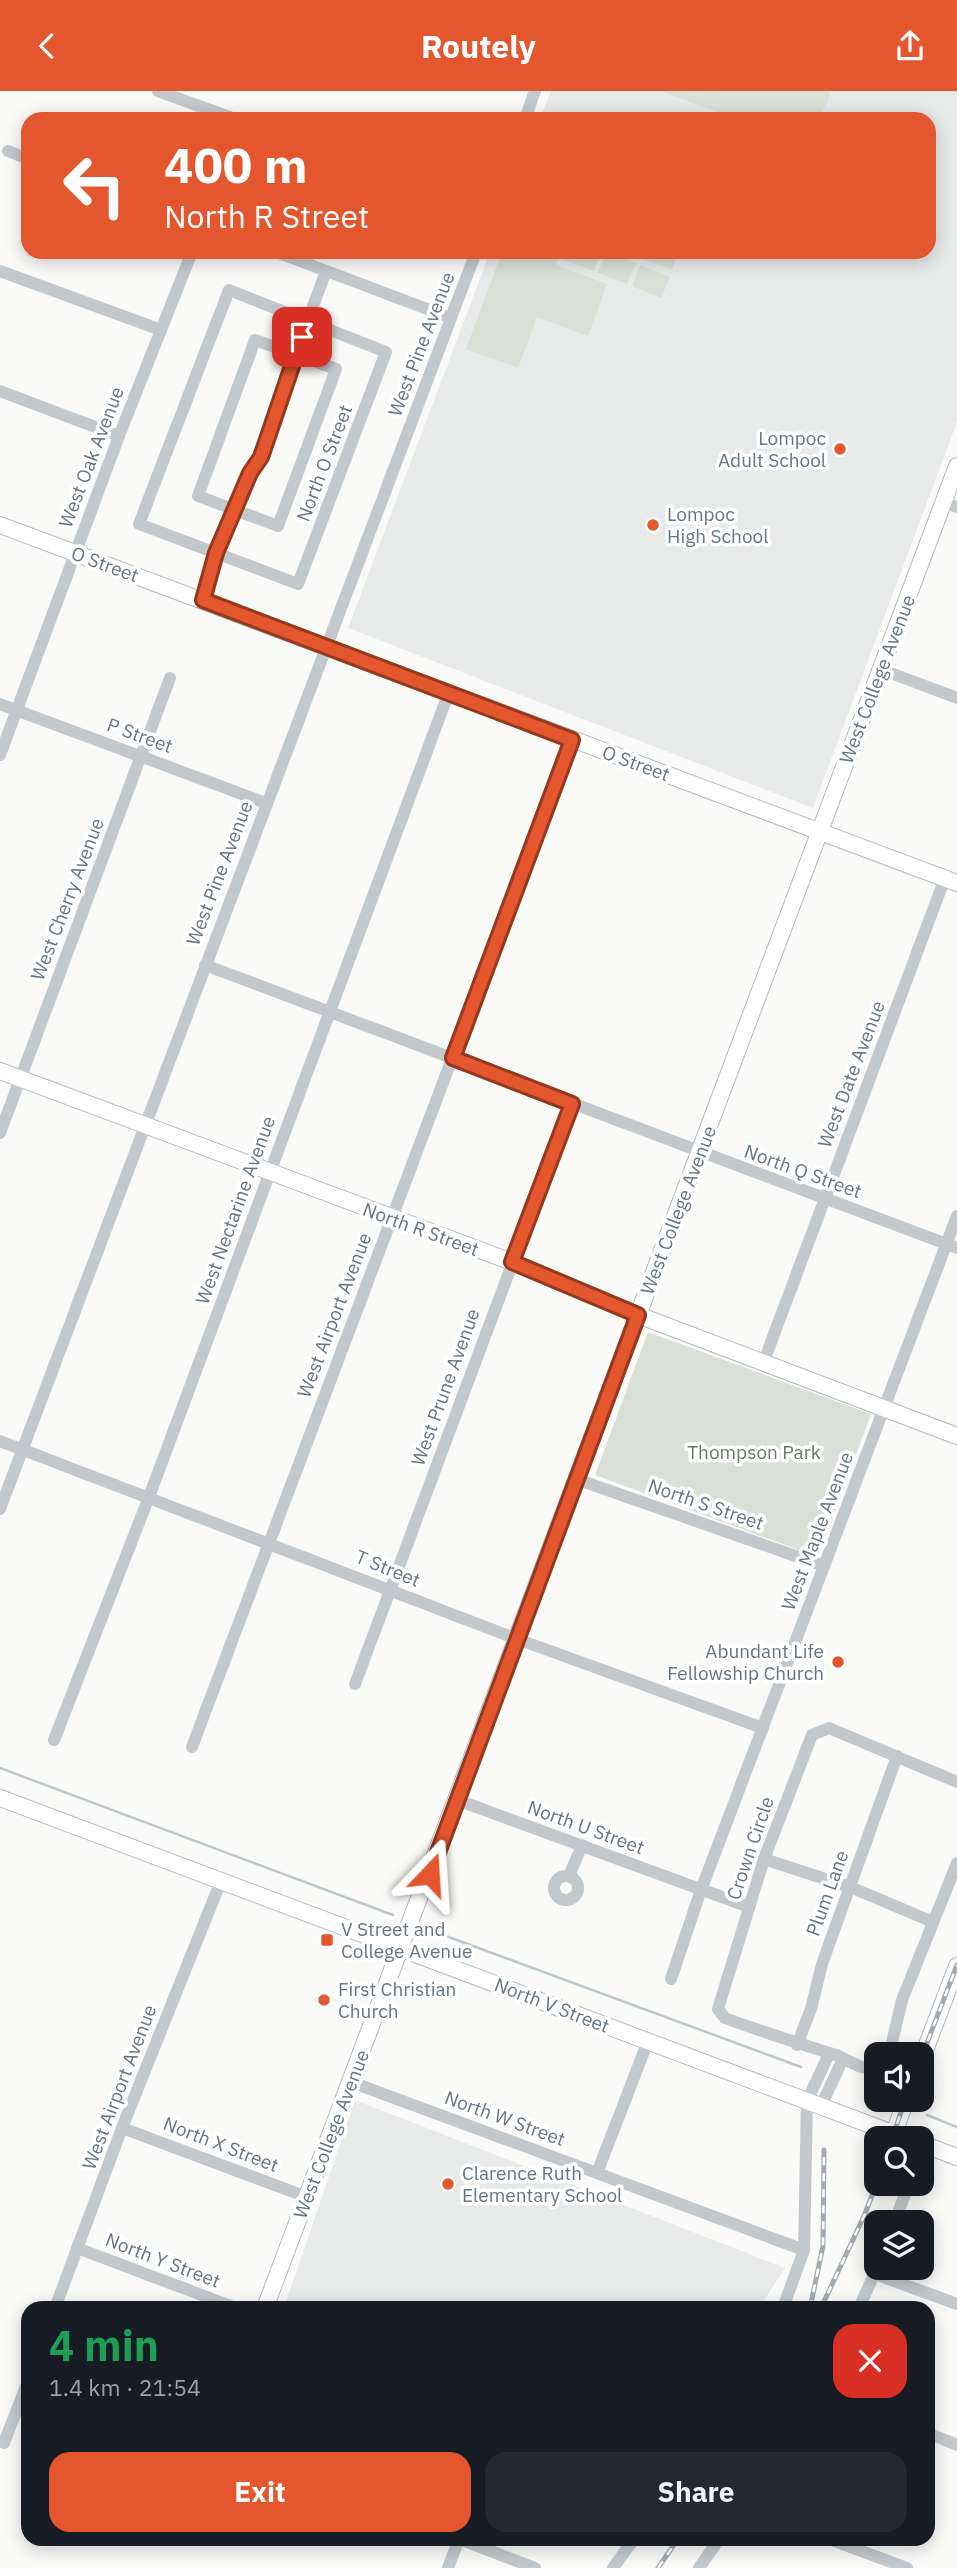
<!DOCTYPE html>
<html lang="en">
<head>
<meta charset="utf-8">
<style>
  body { margin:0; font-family:"IBM Plex Sans",sans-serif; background:#242831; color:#f1f3f6; height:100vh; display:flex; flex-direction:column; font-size:26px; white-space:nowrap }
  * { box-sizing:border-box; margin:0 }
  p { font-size:23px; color:#9ea1a6 }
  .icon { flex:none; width:38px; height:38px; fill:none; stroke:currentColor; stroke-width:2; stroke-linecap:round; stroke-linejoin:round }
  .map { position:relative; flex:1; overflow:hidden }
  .sheet { position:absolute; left:21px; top:2210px; width:914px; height:245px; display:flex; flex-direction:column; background:#171b24; border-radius:21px; box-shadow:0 4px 18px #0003 }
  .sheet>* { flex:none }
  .banner { position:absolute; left:21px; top:21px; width:915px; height:147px; border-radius:21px; box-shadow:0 4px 18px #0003; background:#e4572e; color:#fff; overflow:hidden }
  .buttons { position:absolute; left:864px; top:1951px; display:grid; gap:14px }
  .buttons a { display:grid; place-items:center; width:70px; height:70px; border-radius:14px; background:#171b24; box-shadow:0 4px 18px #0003; font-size:35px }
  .pin { position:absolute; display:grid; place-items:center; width:60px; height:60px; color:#fff; margin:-30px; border-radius:14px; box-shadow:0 4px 10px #0006 }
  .me { position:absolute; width:77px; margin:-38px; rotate:20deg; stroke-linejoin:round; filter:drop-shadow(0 0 5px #0008) }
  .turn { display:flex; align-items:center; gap:24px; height:147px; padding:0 28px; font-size:32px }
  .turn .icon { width:91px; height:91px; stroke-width:2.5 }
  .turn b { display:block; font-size:49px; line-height:60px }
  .round { display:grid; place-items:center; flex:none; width:74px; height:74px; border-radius:21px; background:#242831 }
  .summary { display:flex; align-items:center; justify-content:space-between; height:119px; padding:0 28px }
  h1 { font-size:42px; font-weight:700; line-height:52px; color:#1e9e55 }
  .button { display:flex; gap:14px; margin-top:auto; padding:14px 28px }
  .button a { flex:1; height:80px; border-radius:21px; background:#e4572e; color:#fff; font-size:28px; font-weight:700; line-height:80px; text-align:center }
  .button a+a { background:#242831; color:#f1f3f6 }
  header { display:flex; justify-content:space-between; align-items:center; height:91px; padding:0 28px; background:#e4572e; color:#fff; font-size:32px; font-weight:700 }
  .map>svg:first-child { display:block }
  .built { fill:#e8e9e9 }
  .green { fill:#dadfd7 }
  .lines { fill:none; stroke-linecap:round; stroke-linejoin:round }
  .stream { stroke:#bbc7cb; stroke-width:2.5 }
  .secondary-casing { stroke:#b3babf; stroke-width:18 }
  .street { stroke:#c3c8cc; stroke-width:12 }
  .secondary { stroke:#fff; stroke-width:16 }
  .rail-casing { stroke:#a2aab0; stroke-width:5 }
  .rail { stroke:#fff; stroke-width:2.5; stroke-dasharray:8; stroke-linecap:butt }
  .route-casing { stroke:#94391e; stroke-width:18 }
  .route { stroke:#e4572e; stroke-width:12 }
  .poi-dot { fill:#e4572e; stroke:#fff; stroke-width:2.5 }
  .labels { text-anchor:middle; stroke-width:7; stroke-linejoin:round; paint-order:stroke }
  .street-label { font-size:19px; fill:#657683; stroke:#fff }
  .poi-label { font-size:19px; fill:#657683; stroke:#fff; text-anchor:start }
  .park-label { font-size:19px; fill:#687a64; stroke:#fff }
</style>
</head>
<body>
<header><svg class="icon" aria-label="back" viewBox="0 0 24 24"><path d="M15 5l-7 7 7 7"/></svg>Routely<svg class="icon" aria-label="share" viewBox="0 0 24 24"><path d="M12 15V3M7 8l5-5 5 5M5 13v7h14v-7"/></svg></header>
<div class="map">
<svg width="957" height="2477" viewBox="0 0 957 2477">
  <rect width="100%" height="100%" fill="#fafaf8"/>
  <!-- built -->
  <g class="built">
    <polygon points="551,0 957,0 957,331 813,717 348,537 490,161 929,161 929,28 540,28"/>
    <polygon points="355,2009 785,2177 759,2217 294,2217 285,2214"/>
  </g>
  <!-- green -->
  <g class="green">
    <polygon points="661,0 829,0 829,8 818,28 736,28"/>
    <polygon points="502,161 560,161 556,174 607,193 588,245 537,226 518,277 466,258"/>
    <polygon points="567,161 601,161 594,180 564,169"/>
    <polygon points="606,161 636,172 627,193 598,182"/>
    <polygon points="645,161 679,161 672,179 643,168"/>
    <polygon points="640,174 670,186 661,207 632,195"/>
    <polygon points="648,1241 871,1323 818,1466 595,1384"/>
  </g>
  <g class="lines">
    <!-- stream -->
    <g class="stream">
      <polyline points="0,1677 393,1824"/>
      <polyline points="427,1838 801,1976"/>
      <polyline points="927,2024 957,2036"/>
    </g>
    <!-- secondary casing -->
    <g class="secondary-casing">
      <g id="secondary">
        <polyline points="0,434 957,792"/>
        <polyline points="0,980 512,1171 638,1224 957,1345"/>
        <polyline points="0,1707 908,2048"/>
        <polyline points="922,1967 957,1875"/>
        <polyline points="894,2042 906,2009"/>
        <polyline points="922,2053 957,2066"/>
        <polyline points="265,2217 957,375"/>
      </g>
    </g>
    <!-- street -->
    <g class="street">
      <polyline points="158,0 235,28"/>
      <polyline points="525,28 535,0"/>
      <polyline points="8,60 28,68"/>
      <polyline points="276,161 451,227"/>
      <polyline points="0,180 161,239"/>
      <polygon points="229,199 386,261 298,493 139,433"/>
      <polygon points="255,249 336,278 278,435 198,405"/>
      <polyline points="0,300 119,345"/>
      <polyline points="943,411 957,416"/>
      <polyline points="203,509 216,462 250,382 261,366 282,311 281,302 326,180"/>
      <polyline points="880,578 957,607"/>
      <polyline points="0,613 266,712"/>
      <polyline points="0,664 119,345 192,161"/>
      <polyline points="205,874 957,1157"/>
      <polyline points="0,1042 170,587"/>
      <polyline points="764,1270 945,787"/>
      <polyline points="0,1350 517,1548 763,1637"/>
      <polyline points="576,1388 824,1475"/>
      <polyline points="0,1418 476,161"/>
      <polyline points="355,1593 572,1013"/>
      <polyline points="54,1649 149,1406 449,601"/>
      <polyline points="192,1656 572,650"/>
      <polyline points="457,1709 749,1816"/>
      <polyline points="764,1768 850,1796 933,1831"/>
      <polyline points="569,1785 582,1754"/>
      <circle cx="566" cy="1797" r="12"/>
      <polyline points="671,1888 701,1799 957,1125"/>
      <polyline points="797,1954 811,1918 822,1873 897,1665"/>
      <polyline points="889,1964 902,1909 957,1772"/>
      <path d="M877 1977C860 1980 850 1969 836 1964 798 1952 762 1941 725 1927L718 1918 764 1768 812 1644 829 1637 957 1691"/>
      <polyline points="351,1991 804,2159"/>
      <polyline points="821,2015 843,1968"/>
      <polyline points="122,2037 307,2106"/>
      <polyline points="597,2082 648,1950"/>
      <polyline points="894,2132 909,2093"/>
      <polyline points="77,2157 236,2217"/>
      <polyline points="875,2183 957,2213"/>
      <polyline points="55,2217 122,2037 221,1790"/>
      <polyline points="783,2217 804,2159 807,2010 829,1963"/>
      <polyline points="859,2217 877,2177"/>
      <polyline points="928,2342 957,2354"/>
      <polyline points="4,2352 28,2290"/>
      <polyline points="829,2448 907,2477"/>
      <polyline points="448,2477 459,2448 535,2477"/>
      <polyline points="613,2477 634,2448"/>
      <polyline points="699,2477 719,2448"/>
    </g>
    <!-- secondary -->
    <use href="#secondary" class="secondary"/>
    <!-- rail casing -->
    <g class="rail-casing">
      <g id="rail">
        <polyline points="922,1965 957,1874"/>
        <polyline points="892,2048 905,2009"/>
        <polyline points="810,2217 823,2155 824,2059"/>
        <polyline points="821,2217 865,2123 877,2091"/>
        <polyline points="658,2477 678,2448"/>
      </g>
    </g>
    <!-- rail -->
    <use href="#rail" class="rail"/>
  </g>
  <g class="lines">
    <!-- route casing -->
    <g class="route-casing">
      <polyline id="route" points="302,246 261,366 250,382 216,462 203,509 572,649 453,967 572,1013 512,1171 638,1224 430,1783"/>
    </g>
    <!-- route -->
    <use href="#route" class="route"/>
  </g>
  <!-- markers -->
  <g class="poi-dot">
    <circle cx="840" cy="358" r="7"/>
    <circle cx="653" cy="434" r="7"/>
    <circle cx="838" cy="1571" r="7"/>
    <rect x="320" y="1842" width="14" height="14" rx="3.5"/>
    <circle cx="324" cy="1909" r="7"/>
    <circle cx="448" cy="2093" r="7"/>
  </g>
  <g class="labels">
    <!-- street labels -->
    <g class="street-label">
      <text transform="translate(421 253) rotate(-69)" y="7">West Pine Avenue</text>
      <text transform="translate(91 366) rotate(-69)" y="7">West Oak Avenue</text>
      <text transform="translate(324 372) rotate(-69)" y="7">North O Street</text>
      <text transform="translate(105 473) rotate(20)" y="7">O Street</text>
      <text transform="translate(877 588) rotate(-69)" y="7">West College Avenue</text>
      <text transform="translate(140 644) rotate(20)" y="7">P Street</text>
      <text transform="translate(636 672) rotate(20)" y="7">O Street</text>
      <text transform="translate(219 782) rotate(-69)" y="7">West Pine Avenue</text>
      <text transform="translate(67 808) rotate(-69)" y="7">West Cherry Avenue</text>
      <text transform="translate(851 983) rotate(-69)" y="7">West Date Avenue</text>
      <text transform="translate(803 1080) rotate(20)" y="7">North Q Street</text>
      <text transform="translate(235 1119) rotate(-70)" y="7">West Nectarine Avenue</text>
      <text transform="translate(678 1119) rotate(-69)" y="7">West College Avenue</text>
      <text transform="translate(421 1138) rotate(20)" y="7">North R Street</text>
      <text transform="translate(334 1224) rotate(-69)" y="7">West Airport Avenue</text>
      <text transform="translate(445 1296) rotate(-70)" y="7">West Prune Avenue</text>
      <text transform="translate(706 1413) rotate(19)" y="7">North S Street</text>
      <text transform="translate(817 1440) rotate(-69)" y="7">West Maple Avenue</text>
      <text transform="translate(388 1477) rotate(22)" y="7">T Street</text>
      <text transform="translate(586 1736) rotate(20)" y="7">North U Street</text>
      <text transform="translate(750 1757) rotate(-71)" y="7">Crown Circle</text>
      <text transform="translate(827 1802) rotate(-70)" y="7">Plum Lane</text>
      <text transform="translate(552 1914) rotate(21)" y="7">North V Street</text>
      <text transform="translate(119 1996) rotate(-69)" y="7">West Airport Avenue</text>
      <text transform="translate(505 2027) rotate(20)" y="7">North W Street</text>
      <text transform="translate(331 2043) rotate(-69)" y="7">West College Avenue</text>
      <text transform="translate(221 2053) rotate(21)" y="7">North X Street</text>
      <text transform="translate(163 2169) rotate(21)" y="7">North Y Street</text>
    </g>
    <!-- poi labels -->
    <g class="poi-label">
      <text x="826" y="354" text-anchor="end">Lompoc<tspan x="826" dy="22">Adult School</tspan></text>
      <text x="667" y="430">Lompoc<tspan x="667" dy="22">High School</tspan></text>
      <text x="824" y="1567" text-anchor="end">Abundant Life<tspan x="824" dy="22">Fellowship Church</tspan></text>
      <text x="341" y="1845">V Street and<tspan x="341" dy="22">College Avenue</tspan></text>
      <text x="338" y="1905">First Christian<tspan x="338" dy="22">Church</tspan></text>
      <text x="462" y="2089">Clarence Ruth<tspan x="462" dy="22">Elementary School</tspan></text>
    </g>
    <!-- park labels -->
    <g class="park-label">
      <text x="754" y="1368">Thompson Park</text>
    </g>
  </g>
</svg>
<div class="buttons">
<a><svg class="icon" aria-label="sound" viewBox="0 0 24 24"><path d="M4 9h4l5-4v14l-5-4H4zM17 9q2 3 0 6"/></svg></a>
<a><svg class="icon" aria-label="search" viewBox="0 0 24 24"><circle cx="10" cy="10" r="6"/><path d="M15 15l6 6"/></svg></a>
<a><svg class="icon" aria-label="layers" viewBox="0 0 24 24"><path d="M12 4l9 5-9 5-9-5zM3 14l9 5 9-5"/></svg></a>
</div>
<div class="pin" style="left:302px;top:246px;background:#d93025"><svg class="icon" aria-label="arrive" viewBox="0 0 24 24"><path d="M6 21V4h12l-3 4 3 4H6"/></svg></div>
<svg class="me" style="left:430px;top:1783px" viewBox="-20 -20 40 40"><path d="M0-17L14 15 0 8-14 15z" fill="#e4572e" stroke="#fff" stroke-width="4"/></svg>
<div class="banner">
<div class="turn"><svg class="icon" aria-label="left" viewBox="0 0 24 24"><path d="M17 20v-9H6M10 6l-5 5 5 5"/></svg><div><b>400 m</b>North R Street</div></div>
</div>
<section class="sheet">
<div class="summary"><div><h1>4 min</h1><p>1.4 km · 21:54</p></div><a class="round" style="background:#d93025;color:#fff"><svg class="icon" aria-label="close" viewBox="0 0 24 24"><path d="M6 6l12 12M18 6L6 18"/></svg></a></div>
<div class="button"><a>Exit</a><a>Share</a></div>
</section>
</div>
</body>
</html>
